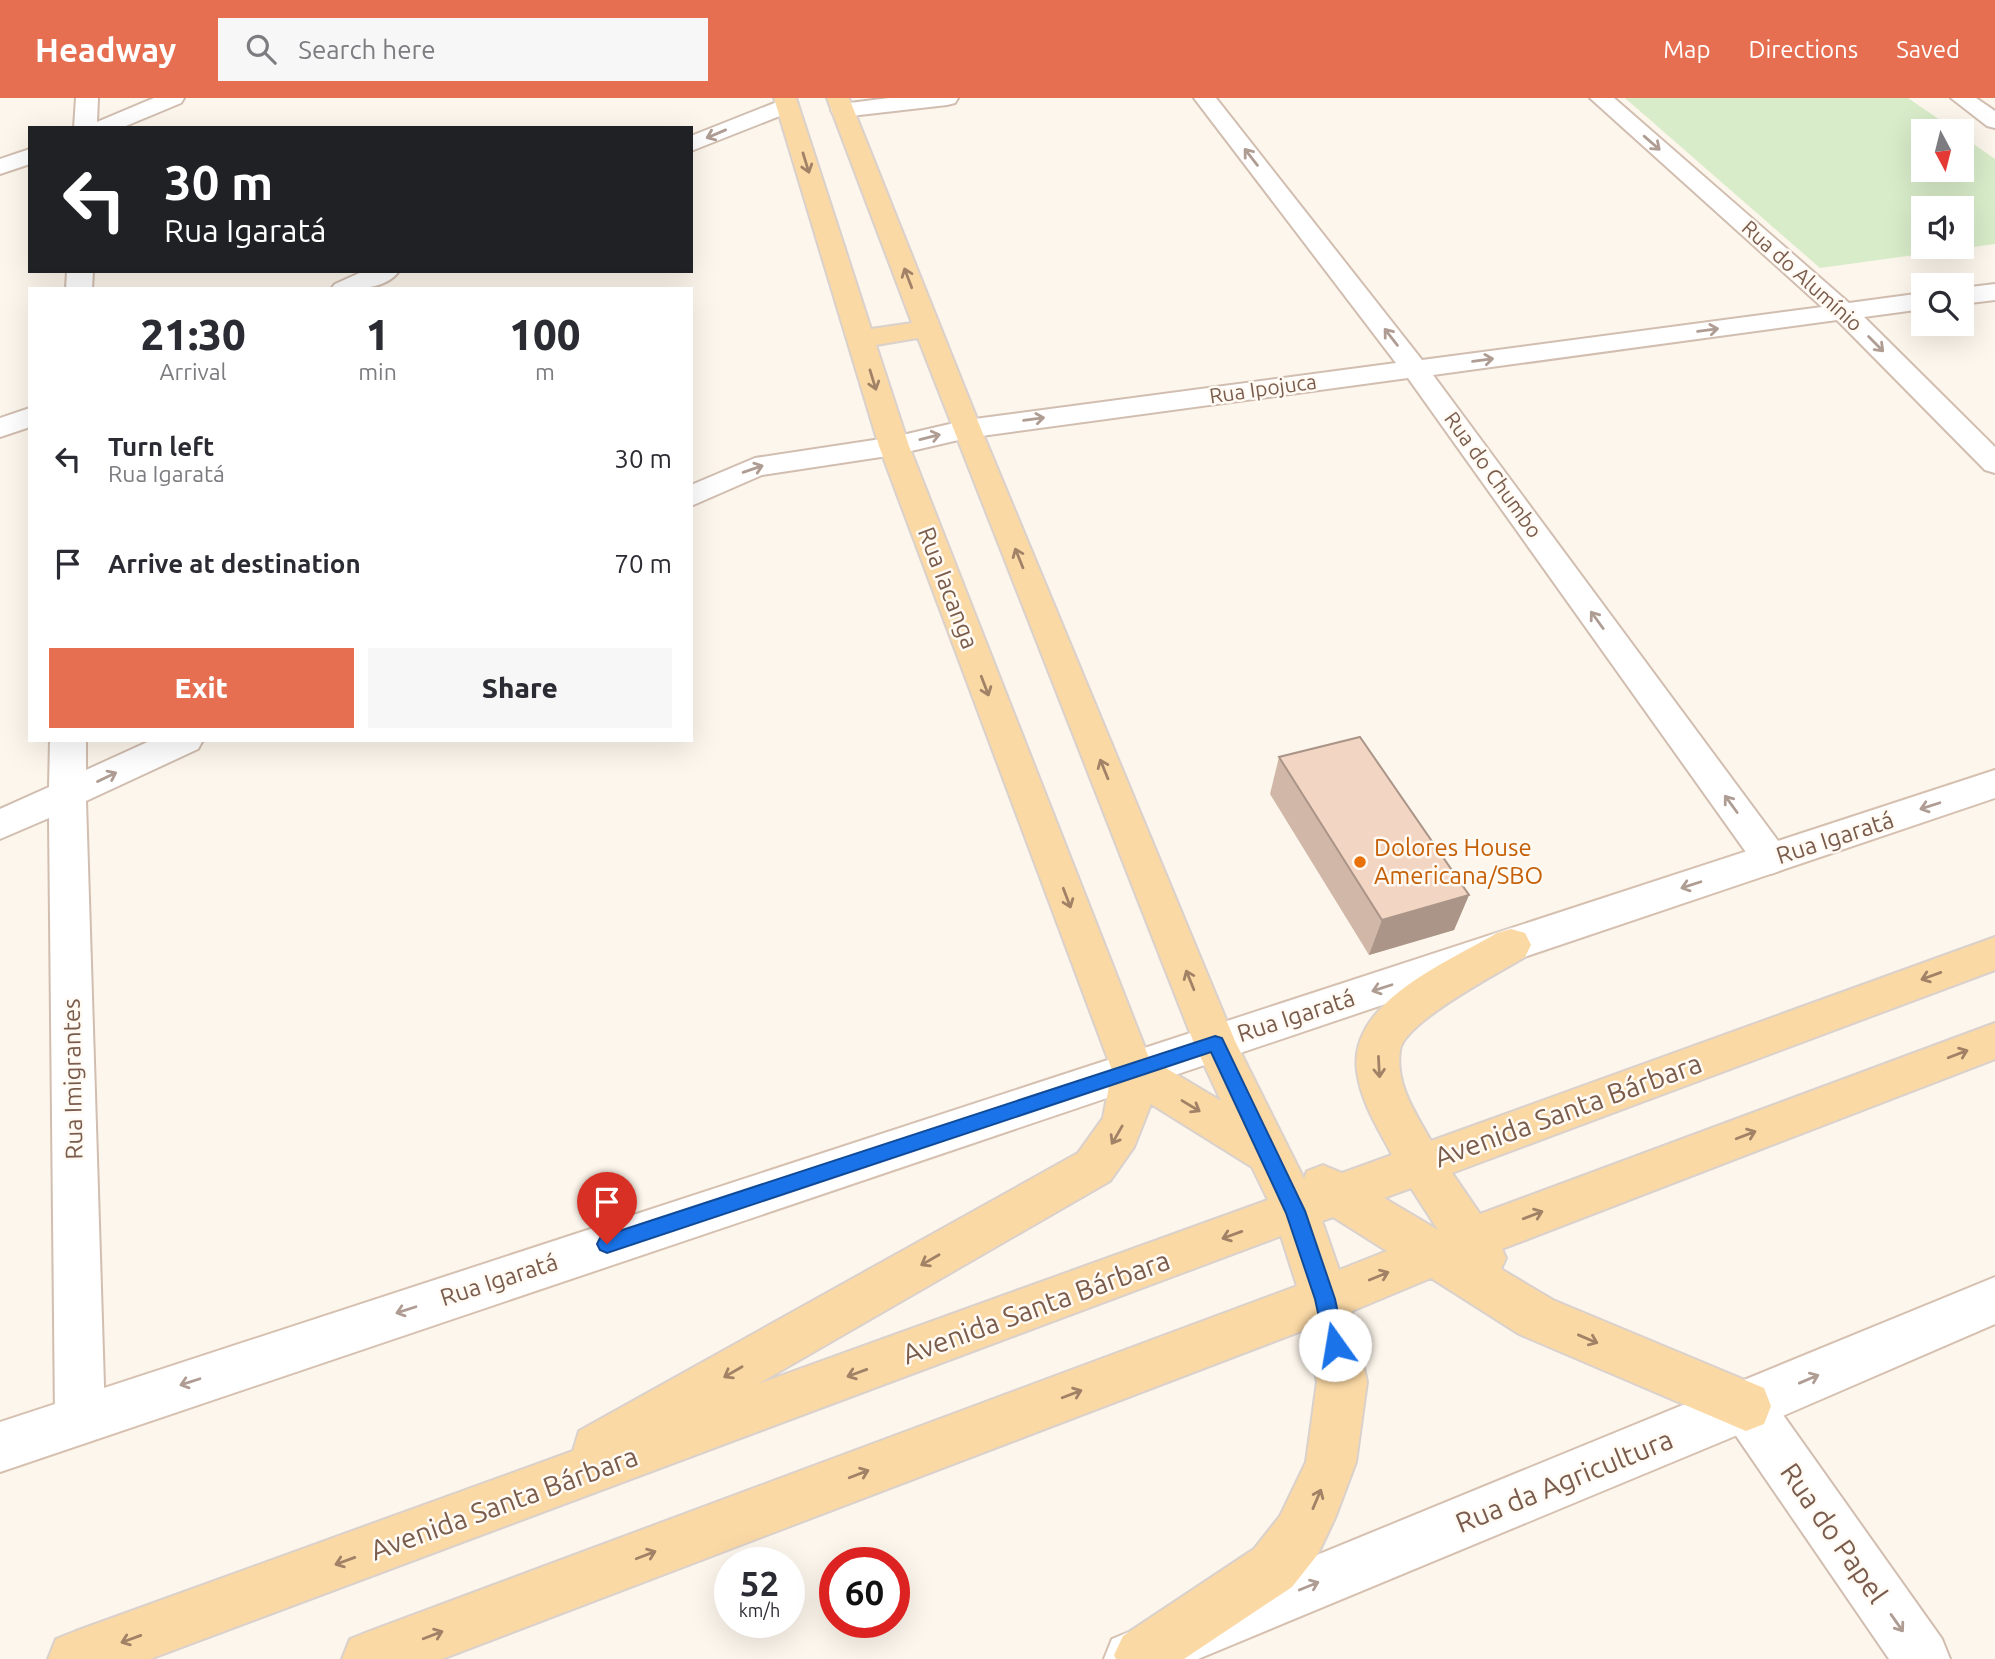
<!DOCTYPE html>
<html lang="en">
<head>
<meta charset="utf-8">
<style>
  body { margin:0; font-family:Ubuntu,sans-serif; background:#f7f7f7; color:#2b2b33; height:100vh; display:flex; flex-direction:column; font-size:26px; white-space:nowrap }
  * { box-sizing:border-box; margin:0 }
  p { font-size:23px; color:#7c7c81 }
  .icon { flex:none; width:38px; height:38px; fill:none; stroke:currentColor; stroke-width:2; stroke-linecap:round; stroke-linejoin:round }
  .map { position:relative; flex:1; overflow:hidden }
  .side { position:absolute; left:28px; top:189px; width:665px; height:455px; display:flex; flex-direction:column; background:#fff; border-radius:0px; box-shadow:0 7px 28px #0002 }
  .side>* { flex:none }
  .top-card { position:absolute; left:28px; top:28px; width:665px; height:147px; border-radius:0px; box-shadow:0 7px 28px #0002; background:#202124; color:#fff; overflow:hidden }
  .needle { width:46px; rotate:173deg }
  .fabs { position:absolute; left:1911px; top:21px; display:grid; gap:14px }
  .fabs a { display:grid; place-items:center; width:63px; height:63px; border-radius:0px; background:#fff; box-shadow:0 7px 28px #0002; font-size:35px }
  .speed { position:absolute; left:714px; top:1449px; display:flex; gap:14px; font-size:35px; font-weight:700; text-align:center }
  .speed>* { display:grid; place-content:center; width:91px; height:91px; border-radius:50%; background:#fff; box-shadow:0 7px 28px #0002; line-height:1 }
  .speed small { font-size:18px; font-weight:400 }
  .speed .limit { border:10px solid #d22; background:#fff; color:#111 }
  .pin { position:absolute; display:grid; place-items:center; width:60px; height:60px; color:#fff; margin:-72px -30px; border-radius:50% 50% 50% 0; rotate:-45deg; box-shadow:0 0 7px #0007 }
  .pin .icon { rotate:45deg }
  .me { position:absolute; width:77px; margin:-38px; rotate:347deg; stroke-linejoin:round; filter:drop-shadow(0 0 5px #0008) }
  .turn { display:flex; align-items:center; gap:24px; height:147px; padding:0 21px; font-size:32px }
  .turn .icon { width:91px; height:91px; stroke-width:2.5 }
  .turn b { display:block; font-size:49px; line-height:60px }
  .eta { display:flex; justify-content:space-evenly; align-items:center; height:119px; text-align:center }
  .eta b { font-size:42px; font-weight:800; line-height:49px }
  .action { display:flex; gap:14px; margin-top:auto; padding:14px 21px }
  .action a { flex:1; height:80px; border-radius:0px; background:#e76f51; color:#fff; font-size:28px; font-weight:800; line-height:80px; text-align:center }
  .action a+a { background:#f7f7f7; color:#2b2b33 }
  ul { padding:0; list-style:none }
  li { display:flex; align-items:center; gap:21px; height:105px; padding:0 21px }
  li div { flex:1 }
  li b { display:block; font-size:26px }
  li em { font-style:normal }
  header { display:flex; align-items:center; gap:42px; box-sizing:border-box; height:98px; padding:0 35px; background:#e76f51; color:#fff }
  header strong { font-size:33px }
  nav { display:flex; gap:38px; margin-inline-start:auto; font-size:24px }
  .search { width:490px; height:63px; background:#f7f7f7; display:flex; align-items:center; gap:18px; box-sizing:border-box; padding:0 24px; border-radius:0px; color:#7c7c81; font-size:26px }
  .map>svg:first-child { display:block }
  .green { fill:#d8ecc9; fill-rule:evenodd }
  .lines { fill:none; stroke-linecap:round; stroke-linejoin:round }
  .street-casing { stroke:#d1beb0; stroke-width:4 }
  .secondary-casing { stroke:#d6c0b0; stroke-width:4 }
  .primary-casing { stroke:#dad1cd; stroke-width:4 }
  .street { fill:#fff; fill-rule:evenodd }
  .secondary { fill:#fff; fill-rule:evenodd }
  .primary { fill:#fbd9a5; fill-rule:evenodd }
  .wall { fill:#d1b7a8 }
  .shaded-wall { fill:#aa9588 }
  .building { fill:#f3d5c3; stroke:#aa9588; stroke-width:2 }
  .oneway { stroke:#af9d94 }
  .oneway2 { stroke:#a18267 }
  .route { fill:#1a73e8; stroke:#114b97; stroke-width:2 }
  .food-dot { fill:#e8710a; stroke:#fffaf3; stroke-width:2.5 }
  .labels { text-anchor:middle; stroke-width:5; stroke-linejoin:round; paint-order:stroke }
  .far-street-label { font-size:21px; fill:#7a5c4d; stroke:#fffaf3 }
  .street-label { font-size:24px; fill:#7a5c4d; stroke:#fffaf3 }
  .food-label { font-size:24px; fill:#c56008; stroke:#fffaf3; text-anchor:start }
  .near-street-label { font-size:28px; fill:#7a5c4d; stroke:#fffaf3 }
</style>
</head>
<body>
<header>
<strong>Headway</strong>
<div class="search"><svg class="icon" aria-label="search" viewBox="0 0 24 24"><circle cx="10" cy="10" r="6"/><path d="M15 15l6 6"/></svg>Search here</div>
<nav><a>Map</a><a>Directions</a><a>Saved</a></nav>
</header>
<div class="map">
<svg width="1995" height="1561" viewBox="0 0 1995 1561">
  <rect width="100%" height="100%" fill="#fdf6ec"/>
  <!-- green -->
  <path class="green" d="M1625 0H1908L1956 33H1923V72H1962V38L1995 61V146L1820 170ZM1923 110H1962V149H1923Z"/>
  <g class="lines">
    <!-- street casing -->
    <g class="street-casing">
      <g id="street">
        <polygon points="76,0 98,0 97,24 154,0 184,0 181,5 121,30 74,30"/>
        <polygon points="787,0 795,2 798,7 795,12 691,53 691,38"/>
        <polygon points="889,0 958,0 955,5 947,7 842,19 834,17 831,12 834,7"/>
        <polygon points="1194,0 1216,0 1422,262 1822,209 1590,0 1614,0 1849,205 1923,195 1923,211 1864,219 1995,349 1995,375 1985,372 1837,222 1433,277 1784,751 1790,761 1784,771 1771,776 1758,771 1408,280 967,340 894,357 762,377 691,408 691,387 755,360 894,339 967,322 1396,265"/>
        <polygon points="1951,0 1976,0 1995,13 1995,30 1987,28"/>
        <polygon points="30,51 30,66 0,76 0,61"/>
        <polygon points="67,173 93,173 92,191 66,191"/>
        <path d="M364 173H399C385 193 352 191 331 191L335 186Z"/>
        <polygon points="1995,186 1995,202 1962,206 1962,190"/>
        <polygon points="30,310 30,329 0,339 0,320"/>
        <polygon points="50,642 86,642 86,672 152,642 203,642 198,651 86,703 105,1320 98,1338 80,1345 62,1338 55,1320 49,720 0,741 0,711 49,689"/>
        <polygon points="1746,1283 1764,1290 1942,1541 1950,1561 1889,1561 1728,1326 1721,1308 1728,1290"/>
      </g>
    </g>
    <!-- secondary casing -->
    <g class="secondary-casing">
      <g id="secondary">
        <polygon points="1995,672 1995,700 0,1374 0,1324"/>
        <polygon points="1995,1179 1995,1226 1764,1326 1198,1561 1104,1561 1112,1541"/>
      </g>
    </g>
    <!-- primary casing -->
    <g class="primary-casing">
      <path id="primary" d="M774 0H796L871 231 912 225 827 0H849L981 331 1235 943 1304 1081 1307 1073 1323 1067 1342 1075 1392 1057C1378 1030 1361 1004 1357 973 1348 904 1448 864 1497 835L1511 831 1525 835 1531 847 1525 859C1500 874 1404 924 1400 952 1395 986 1415 1014 1431 1043L1995 839V872L1452 1075 1480 1116 1995 925V961L1502 1151 1506 1160 1501 1171 1553 1202 1764 1290 1771 1308 1764 1326 1746 1333 1519 1236 1431 1180 1352 1213 1367 1284 1356 1364 1335 1420 1318 1456 1292 1489 1184 1561H1116L1114 1557 1123 1538 1254 1451 1280 1418 1306 1364 1317 1284 1307 1231 442 1561H342L350 1541 370 1533 1297 1188 1281 1138 150 1561H48L56 1541 76 1533 573 1353 579 1333 1078 1055 1103 1020 1112 972 879 348ZM918 240 1194 945 1221 1003 1149 960 909 348 876 247ZM1151 1006 1252 1069 1268 1102 758 1286 1110 1083 1134 1049ZM1411 1090 1438 1132 1384 1100ZM1333 1119 1387 1153 1339 1172 1322 1123Z"/>
    </g>
    <!-- street -->
    <use href="#street" class="street"/>
    <!-- secondary -->
    <use href="#secondary" class="secondary"/>
    <!-- primary -->
    <use href="#primary" class="primary"/>
  </g>
  <!-- wall -->
  <polygon class="wall" points="1279,659 1469,797 1454,832 1369,857 1270,696"/>
  <!-- shaded-wall -->
  <polygon class="shaded-wall" points="1469,797 1454,832 1369,857 1382,822"/>
  <!-- building -->
  <polygon class="building" points="1360,639 1469,797 1382,822 1279,659"/>
  <!-- one-way arrows -->
  <defs><path id="oneway-shaft" d="M-6 0H5M1.5-3L5.5 0L1.5 3" fill="none" stroke-width="1.6" stroke-linecap="round" stroke-linejoin="round" transform="scale(1.75)"/></defs>
  <g class="oneway">
    <use href="#oneway-shaft" transform="translate(716 36) rotate(157)"/>
    <use href="#oneway-shaft" transform="translate(1652 45) rotate(41)"/>
    <use href="#oneway-shaft" transform="translate(1251 59) rotate(-128)"/>
    <use href="#oneway-shaft" transform="translate(1708 232) rotate(-8)"/>
    <use href="#oneway-shaft" transform="translate(1391 239) rotate(-128)"/>
    <use href="#oneway-shaft" transform="translate(1876 246) rotate(45)"/>
    <use href="#oneway-shaft" transform="translate(1483 262) rotate(-8)"/>
    <use href="#oneway-shaft" transform="translate(1034 321) rotate(-8)"/>
    <use href="#oneway-shaft" transform="translate(930 339) rotate(-14)"/>
    <use href="#oneway-shaft" transform="translate(753 371) rotate(-19)"/>
    <use href="#oneway-shaft" transform="translate(1597 522) rotate(-126)"/>
    <use href="#oneway-shaft" transform="translate(107 679) rotate(-26)"/>
    <use href="#oneway-shaft" transform="translate(1731 706) rotate(-126)"/>
    <use href="#oneway-shaft" transform="translate(1930 708) rotate(162)"/>
    <use href="#oneway-shaft" transform="translate(1691 787) rotate(162)"/>
    <use href="#oneway-shaft" transform="translate(1382 890) rotate(162)"/>
    <use href="#oneway-shaft" transform="translate(406 1212) rotate(162)"/>
    <use href="#oneway-shaft" transform="translate(1809 1281) rotate(-23)"/>
    <use href="#oneway-shaft" transform="translate(190 1284) rotate(162)"/>
    <use href="#oneway-shaft" transform="translate(1309 1488) rotate(-22)"/>
    <use href="#oneway-shaft" transform="translate(1897 1525) rotate(55)"/>
  </g>
  <g class="oneway2">
    <use href="#oneway-shaft" transform="translate(806 65) rotate(73)"/>
    <use href="#oneway-shaft" transform="translate(908 180) rotate(-111)"/>
    <use href="#oneway-shaft" transform="translate(873 282) rotate(73)"/>
    <use href="#oneway-shaft" transform="translate(1019 460) rotate(-112)"/>
    <use href="#oneway-shaft" transform="translate(985 588) rotate(69)"/>
    <use href="#oneway-shaft" transform="translate(1104 671) rotate(-112)"/>
    <use href="#oneway-shaft" transform="translate(1067 800) rotate(69)"/>
    <use href="#oneway-shaft" transform="translate(1931 878) rotate(160)"/>
    <use href="#oneway-shaft" transform="translate(1190 882) rotate(-112)"/>
    <use href="#oneway-shaft" transform="translate(1958 956) rotate(-21)"/>
    <use href="#oneway-shaft" transform="translate(1379 969) rotate(87)"/>
    <use href="#oneway-shaft" transform="translate(1191 1008) rotate(31)"/>
    <use href="#oneway-shaft" transform="translate(1117 1037) rotate(120)"/>
    <use href="#oneway-shaft" transform="translate(1746 1037) rotate(-21)"/>
    <use href="#oneway-shaft" transform="translate(1533 1117) rotate(-21)"/>
    <use href="#oneway-shaft" transform="translate(1232 1137) rotate(160)"/>
    <use href="#oneway-shaft" transform="translate(930 1162) rotate(150)"/>
    <use href="#oneway-shaft" transform="translate(1379 1178) rotate(-22)"/>
    <use href="#oneway-shaft" transform="translate(1588 1241) rotate(23)"/>
    <use href="#oneway-shaft" transform="translate(733 1274) rotate(150)"/>
    <use href="#oneway-shaft" transform="translate(857 1275) rotate(160)"/>
    <use href="#oneway-shaft" transform="translate(1072 1296) rotate(-21)"/>
    <use href="#oneway-shaft" transform="translate(859 1376) rotate(-21)"/>
    <use href="#oneway-shaft" transform="translate(1317 1401) rotate(-67)"/>
    <use href="#oneway-shaft" transform="translate(646 1457) rotate(-21)"/>
    <use href="#oneway-shaft" transform="translate(345 1463) rotate(160)"/>
    <use href="#oneway-shaft" transform="translate(433 1537) rotate(-21)"/>
    <use href="#oneway-shaft" transform="translate(131 1541) rotate(160)"/>
  </g>
  <!-- route -->
  <polygon class="route" points="1215,938 1222,940 1305,1113 1335,1201 1345,1247 1342,1254 1335,1257 1328,1254 1325,1247 1315,1201 1286,1115 1211,954 607,1155 600,1152 597,1146 600,1140 607,1137"/>
  <!-- markers -->
  <circle class="food-dot" cx="1360" cy="764" r="7"/>
  <g class="labels">
    <!-- far-street labels -->
    <g class="far-street-label">
      <text transform="translate(1802 178) rotate(42)" y="7">Rua do Alumínio</text>
      <text transform="translate(1263 291) rotate(-8)" y="7">Rua Ipojuca</text>
      <text transform="translate(1493 377) rotate(54)" y="7">Rua do Chumbo</text>
    </g>
    <!-- street labels -->
    <g class="street-label">
      <text transform="translate(948 490) rotate(69)" y="8">Rua Iacanga</text>
      <text transform="translate(1835 740) rotate(-18)" y="8">Rua Igaratá</text>
      <text transform="translate(1296 918) rotate(-18)" y="8">Rua Igaratá</text>
      <text transform="translate(73 981) rotate(-91)" y="8">Rua Imigrantes</text>
      <text transform="translate(499 1182) rotate(-18)" y="8">Rua Igaratá</text>
    </g>
    <!-- food labels -->
    <g class="food-label">
      <text x="1374" y="758">Dolores House<tspan x="1374" dy="28">Americana/SBO</tspan></text>
    </g>
    <!-- near-street labels -->
    <g class="near-street-label">
      <text transform="translate(1568 1012) rotate(-20)" y="10">Avenida Santa Bárbara</text>
      <text transform="translate(1036 1209) rotate(-20)" y="10">Avenida Santa Bárbara</text>
      <text transform="translate(1564 1383) rotate(-22)" y="10">Rua da Agricultura</text>
      <text transform="translate(504 1405) rotate(-20)" y="10">Avenida Santa Bárbara</text>
      <text transform="translate(1834 1435) rotate(55)" y="10">Rua do Papel</text>
    </g>
  </g>
</svg>
<div class="fabs">
<a><svg class="needle" viewBox="-14 -14 28 28"><path d="M0-13l5 13h-10z" fill="#e53935"/><path d="M0 13l5-13h-10z" fill="#7c7c81"/></svg></a>
<a><svg class="icon" aria-label="sound" viewBox="0 0 24 24"><path d="M4 9h4l5-4v14l-5-4H4zM17 9q2 3 0 6"/></svg></a>
<a><svg class="icon" aria-label="search" viewBox="0 0 24 24"><circle cx="10" cy="10" r="6"/><path d="M15 15l6 6"/></svg></a>
</div>
<div class="speed"><div>52<small>km/h</small></div><div class="limit">60</div></div>
<div class="pin" style="left:607px;top:1146px;background:#d93025"><svg class="icon" aria-label="arrive" viewBox="0 0 24 24"><path d="M6 21V4h12l-3 4 3 4H6"/></svg></div>
<svg class="me" style="left:1335px;top:1247px" viewBox="-20 -20 40 40"><circle r="19" fill="#fff"/><path d="M0-13L10 11 0 6-10 11z" fill="#1a73e8"/></svg>
<div class="top-card">
<div class="turn"><svg class="icon" aria-label="left" viewBox="0 0 24 24"><path d="M17 20v-9H6M10 6l-5 5 5 5"/></svg><div><b>30 m</b>Rua Igaratá</div></div>
</div>
<section class="side">
<div class="eta">
<div><b>21:30</b><p>Arrival</p></div>
<div><b>1</b><p>min</p></div>
<div><b>100</b><p>m</p></div>
</div>
<ul>
<li><svg class="icon" aria-label="left" viewBox="0 0 24 24"><path d="M17 20v-9H6M10 6l-5 5 5 5"/></svg><div><b>Turn left</b><p>Rua Igaratá</p></div><em>30 m</em></li>
<li><svg class="icon" aria-label="arrive" viewBox="0 0 24 24"><path d="M6 21V4h12l-3 4 3 4H6"/></svg><div><b>Arrive at destination</b></div><em>70 m</em></li>
</ul>
<div class="action"><a>Exit</a><a>Share</a></div>
</section>
</div>
</body>
</html>
